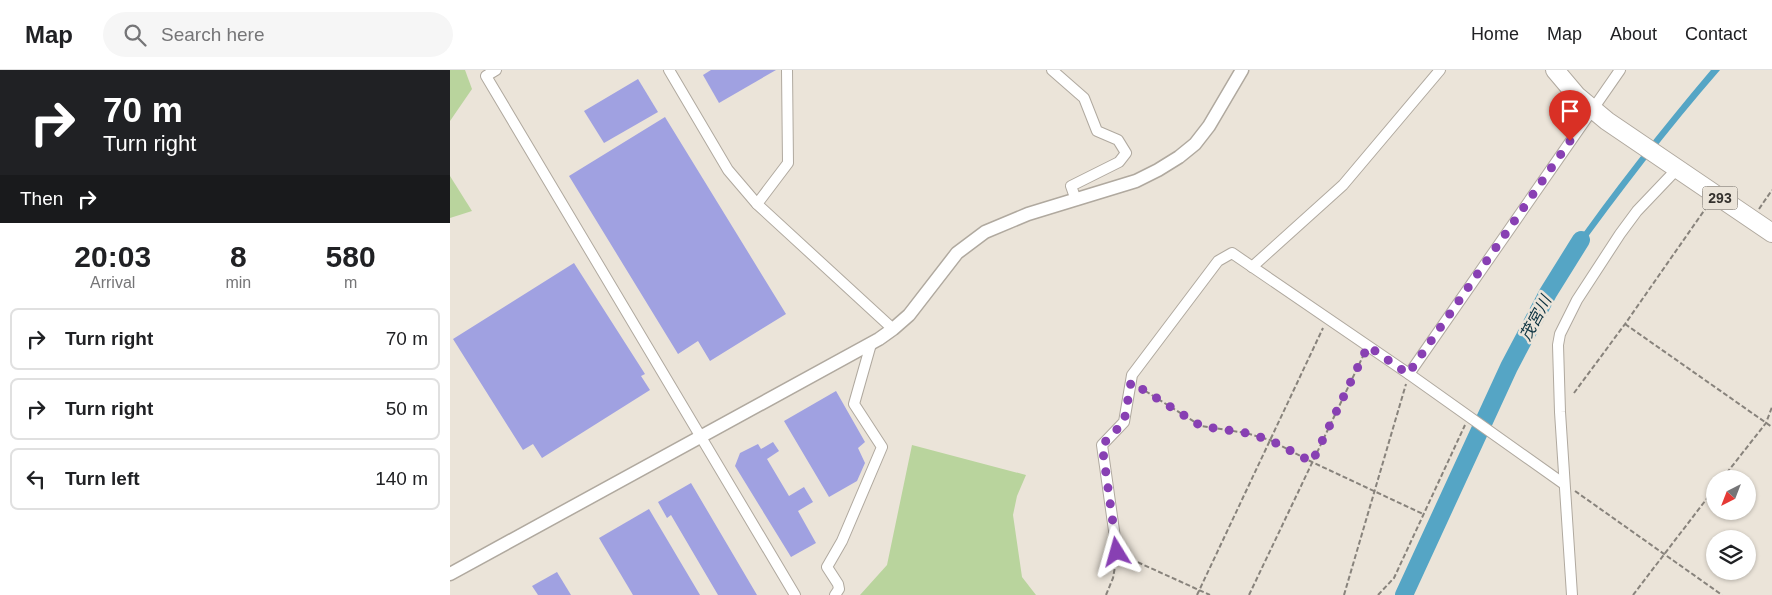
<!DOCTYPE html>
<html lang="en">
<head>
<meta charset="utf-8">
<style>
  body { margin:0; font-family:Arial,"Noto Sans JP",sans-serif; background:#f6f6f6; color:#202124; height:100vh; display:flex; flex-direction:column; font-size:19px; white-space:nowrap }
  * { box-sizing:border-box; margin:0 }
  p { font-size:16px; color:#757577 }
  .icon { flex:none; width:28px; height:28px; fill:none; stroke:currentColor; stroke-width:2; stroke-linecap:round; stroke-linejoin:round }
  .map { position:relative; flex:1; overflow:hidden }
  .sheet { display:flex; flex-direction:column; background:#fff; width:450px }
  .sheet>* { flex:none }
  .guide { background:#202124; color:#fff; overflow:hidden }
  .needle { width:32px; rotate:222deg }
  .fabs { position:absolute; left:1256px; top:400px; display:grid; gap:10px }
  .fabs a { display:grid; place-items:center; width:50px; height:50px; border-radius:50%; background:#fff; box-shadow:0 1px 4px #0004; font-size:25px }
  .pin { position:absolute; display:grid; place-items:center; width:42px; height:42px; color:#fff; margin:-51px -21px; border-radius:50% 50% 50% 0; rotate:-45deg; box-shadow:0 0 5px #0007 }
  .pin .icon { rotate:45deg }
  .me { position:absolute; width:55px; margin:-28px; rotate:352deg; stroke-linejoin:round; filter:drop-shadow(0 0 4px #0008) }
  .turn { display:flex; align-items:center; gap:18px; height:105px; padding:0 20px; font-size:22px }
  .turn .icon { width:65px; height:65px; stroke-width:2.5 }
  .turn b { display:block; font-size:35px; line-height:42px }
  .then { display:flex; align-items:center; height:48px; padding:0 20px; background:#0003; gap:10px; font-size:19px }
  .eta { display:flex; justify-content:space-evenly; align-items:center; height:85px; text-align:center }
  .eta b { font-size:30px; font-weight:700; line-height:35px }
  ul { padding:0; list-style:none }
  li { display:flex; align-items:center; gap:15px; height:62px; margin:0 10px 8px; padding:0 10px; border:2px solid #e0e0e0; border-radius:8px }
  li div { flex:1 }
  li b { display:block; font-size:19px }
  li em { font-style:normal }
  header { display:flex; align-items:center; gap:30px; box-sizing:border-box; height:70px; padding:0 25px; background:#fff; border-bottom:1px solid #e0e0e0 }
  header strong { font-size:24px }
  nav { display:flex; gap:28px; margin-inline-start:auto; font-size:18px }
  .search { width:350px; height:45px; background:#f6f6f6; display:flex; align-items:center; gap:12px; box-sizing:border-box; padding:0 18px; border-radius:28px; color:#757577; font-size:19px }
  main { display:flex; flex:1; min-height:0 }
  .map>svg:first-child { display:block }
  .green { fill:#b9d49d }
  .water { fill:#55a5c5 }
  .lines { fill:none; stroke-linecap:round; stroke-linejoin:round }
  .river { stroke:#55a5c5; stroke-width:18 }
  .building { fill:#a0a1e1 }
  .minor-casing { stroke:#b0a99f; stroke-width:12 }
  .tertiary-casing { stroke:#b0a99f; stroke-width:15 }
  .trunk-casing { stroke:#b0a99f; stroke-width:20 }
  .path { stroke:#88837c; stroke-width:2; stroke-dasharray:5 2.5; stroke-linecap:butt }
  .minor { stroke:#fff; stroke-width:10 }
  .tertiary { stroke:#fff; stroke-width:12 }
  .trunk { stroke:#fff; stroke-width:18 }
  .route { stroke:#8840b3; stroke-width:9; stroke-dasharray:0 16.2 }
  .labels { text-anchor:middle; stroke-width:5; stroke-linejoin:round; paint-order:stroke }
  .shield { fill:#ebe4d9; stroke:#6b6761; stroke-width:1 }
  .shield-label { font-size:14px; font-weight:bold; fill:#34312d }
  .water-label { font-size:16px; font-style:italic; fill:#0a313f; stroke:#ebe4d9 }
</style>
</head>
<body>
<header>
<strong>Map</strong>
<div class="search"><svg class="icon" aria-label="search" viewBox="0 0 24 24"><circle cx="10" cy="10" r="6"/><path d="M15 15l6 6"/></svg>Search here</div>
<nav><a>Home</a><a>Map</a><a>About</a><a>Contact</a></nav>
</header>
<main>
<section class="sheet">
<div class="guide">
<div class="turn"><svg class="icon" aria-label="right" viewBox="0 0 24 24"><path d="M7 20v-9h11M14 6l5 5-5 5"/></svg><div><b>70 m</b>Turn right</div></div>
<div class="then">Then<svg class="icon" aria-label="right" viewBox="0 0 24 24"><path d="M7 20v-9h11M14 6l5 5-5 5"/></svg></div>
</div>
<div class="eta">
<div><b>20:03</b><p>Arrival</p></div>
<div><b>8</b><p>min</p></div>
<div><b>580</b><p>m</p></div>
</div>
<ul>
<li><svg class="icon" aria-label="right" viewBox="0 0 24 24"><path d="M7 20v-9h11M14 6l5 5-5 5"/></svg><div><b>Turn right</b></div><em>70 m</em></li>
<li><svg class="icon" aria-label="right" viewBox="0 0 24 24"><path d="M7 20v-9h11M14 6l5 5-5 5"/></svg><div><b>Turn right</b></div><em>50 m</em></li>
<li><svg class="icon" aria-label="left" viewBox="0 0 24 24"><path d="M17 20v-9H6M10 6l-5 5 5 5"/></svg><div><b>Turn left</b></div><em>140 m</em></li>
</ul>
</section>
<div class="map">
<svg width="1322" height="525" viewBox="0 0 1322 525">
  <rect width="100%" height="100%" fill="#ebe4d9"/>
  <!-- green -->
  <g class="green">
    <polygon points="0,0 15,0 22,19 0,51"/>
    <polygon points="0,106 22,141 0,148"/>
    <polygon points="462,375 576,405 567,426 563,445 572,507 586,525 410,525 437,495"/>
  </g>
  <!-- water -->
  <path class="water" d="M1261 0H1270C1217 61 1168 125 1121 190L1116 187C1162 122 1210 60 1261 0Z"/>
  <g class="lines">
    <!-- river -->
    <polyline class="river" points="954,525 1059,297 1098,223 1131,170"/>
  </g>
  <!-- building -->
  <g class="building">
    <polygon points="261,0 326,0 269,33 253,5"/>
    <polygon points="188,9 208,42 154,73 134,41"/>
    <polygon points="215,47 336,244 260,291 248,271 228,284 119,106"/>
    <polygon points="124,193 195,304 191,306 200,320 92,388 83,374 73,380 3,269"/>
    <polygon points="386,321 415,372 408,378 415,393 407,411 379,427 334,351"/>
    <polygon points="323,372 329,381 317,389 339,426 354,417 363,432 348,441 366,473 341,487 285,396 290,383 308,374 311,379"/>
    <polygon points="241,413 307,525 268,525 221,445 217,448 208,432"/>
    <polygon points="199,439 250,525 183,525 149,468"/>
    <polygon points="107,502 121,525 88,525 82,516"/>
  </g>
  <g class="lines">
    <!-- minor casing -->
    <g class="minor-casing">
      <g id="minor">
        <polyline points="46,0 36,6 345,525"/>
        <polyline points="219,0 278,100 307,134 443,259"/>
        <polyline points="602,0 634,28 647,61 668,70 676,83 669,92 621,116 626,130"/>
        <polyline points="307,134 338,93 337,0"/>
        <polyline points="802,197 893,115 990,0"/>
        <polyline points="959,304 1170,0"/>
        <polyline points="667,482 652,375 674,352 682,305 768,191 782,183 959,304 1114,414"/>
        <polyline points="385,525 389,519 388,514 377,497 392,471 432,377 404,334 421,274"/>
        <polyline points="1122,525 1110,342 1108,275 1110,264 1127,230 1170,164 1187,141 1227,99"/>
      </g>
    </g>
    <!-- tertiary casing -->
    <g class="tertiary-casing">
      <polyline id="tertiary" points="0,504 429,269 443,259 459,245 507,183 535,162 578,144 686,111 708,100 729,87 745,74 759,56 792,0"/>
    </g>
    <!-- trunk casing -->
    <g class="trunk-casing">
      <polyline id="trunk" points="1105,0 1127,26 1157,51 1322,163"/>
    </g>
    <!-- path -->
    <g class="path">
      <polyline points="1309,139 1322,120"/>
      <polyline points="1175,254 1322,357"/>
      <polyline points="689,317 751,356 796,363 820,370 862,392 973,444"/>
      <polyline points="1124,323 1175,254 1258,135"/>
      <polyline points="1272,409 1316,353 1322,337"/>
      <polyline points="1125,421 1272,525"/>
      <polyline points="674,486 760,525"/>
      <polyline points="656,525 663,508 666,491"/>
      <polyline points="747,525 873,258"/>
      <polyline points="799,525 914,284"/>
      <polyline points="894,525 956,314"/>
      <polyline points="928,525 944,508 1015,355"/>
      <polyline points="1183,525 1265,418"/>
    </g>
    <!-- minor -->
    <use href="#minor" class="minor"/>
    <!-- tertiary -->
    <use href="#tertiary" class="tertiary"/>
    <!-- trunk -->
    <use href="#trunk" class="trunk"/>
  </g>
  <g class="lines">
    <!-- route -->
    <polyline class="route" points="667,482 652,375 674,352 681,312 751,356 796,363 820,370 862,392 918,276 958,304 1120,71"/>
  </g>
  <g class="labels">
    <!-- shield labels -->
    <rect class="shield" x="1252.5" y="116.5" width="35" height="23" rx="4"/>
    <g class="shield-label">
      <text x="1270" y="133">293</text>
    </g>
    <!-- water labels -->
    <g class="water-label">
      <text transform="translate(1085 248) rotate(-62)" y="6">茂宮川</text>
    </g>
  </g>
</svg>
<div class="fabs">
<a><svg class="needle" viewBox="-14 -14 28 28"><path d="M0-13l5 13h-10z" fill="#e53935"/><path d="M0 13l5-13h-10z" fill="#757577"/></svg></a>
<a><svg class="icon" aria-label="layers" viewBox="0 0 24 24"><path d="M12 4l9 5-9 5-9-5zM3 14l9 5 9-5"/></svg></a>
</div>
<div class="pin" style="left:1120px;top:71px;background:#d93025"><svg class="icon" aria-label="arrive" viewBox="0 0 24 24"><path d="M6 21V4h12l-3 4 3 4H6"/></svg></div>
<svg class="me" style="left:667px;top:482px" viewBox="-20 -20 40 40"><path d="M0-17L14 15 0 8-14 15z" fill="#8840b3" stroke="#fff" stroke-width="4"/></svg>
</div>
</main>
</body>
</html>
